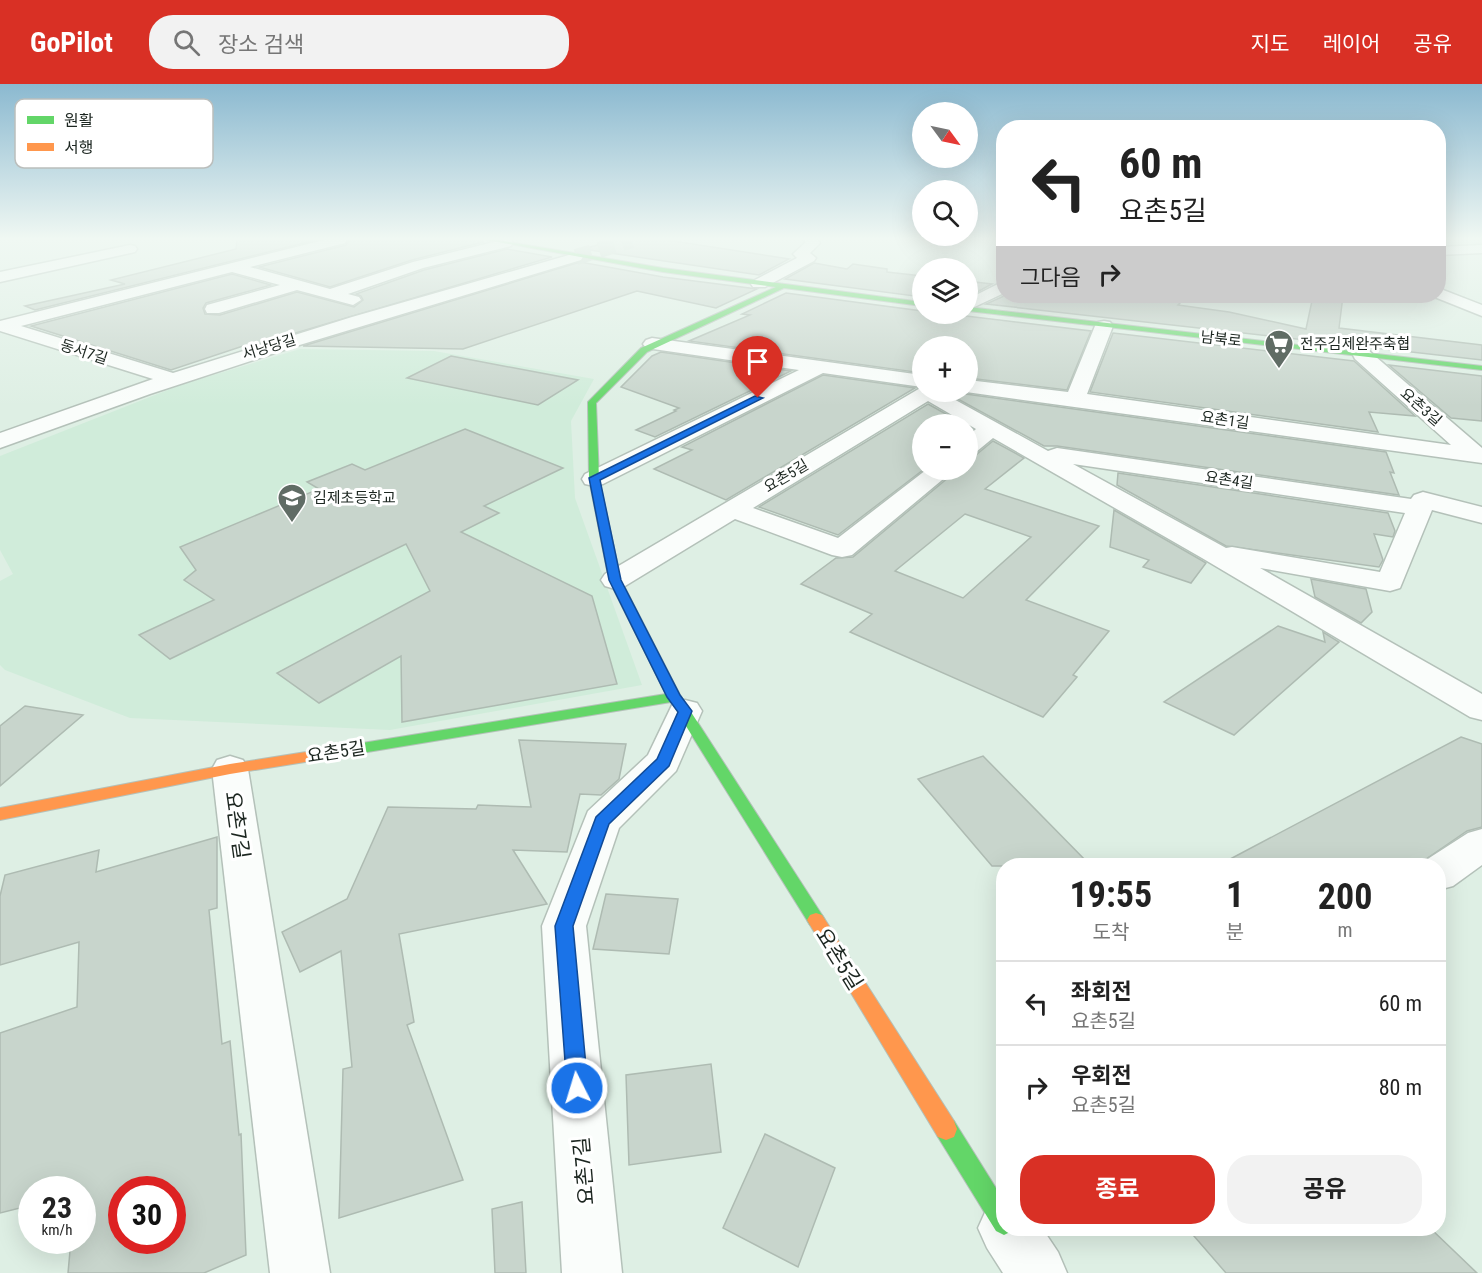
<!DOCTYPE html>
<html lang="ko">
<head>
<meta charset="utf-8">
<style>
  body { margin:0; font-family:"Roboto Condensed","Noto Sans KR",sans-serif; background:#f2f2f2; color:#222; height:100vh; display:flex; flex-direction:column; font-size:22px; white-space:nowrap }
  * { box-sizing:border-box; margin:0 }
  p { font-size:20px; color:#767676 }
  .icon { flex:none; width:33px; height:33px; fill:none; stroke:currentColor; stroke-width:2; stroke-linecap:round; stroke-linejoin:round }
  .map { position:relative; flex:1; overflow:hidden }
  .panel { position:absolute; left:996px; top:774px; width:450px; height:378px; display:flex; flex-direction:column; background:#fff; border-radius:24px; box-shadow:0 6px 24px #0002 }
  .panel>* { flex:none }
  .guide { position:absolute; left:996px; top:36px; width:450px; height:183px; border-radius:24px; box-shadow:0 6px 24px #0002; background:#fff; color:#222; overflow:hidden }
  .needle { width:39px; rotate:123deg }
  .fabs { position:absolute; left:912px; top:18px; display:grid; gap:12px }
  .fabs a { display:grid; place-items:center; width:66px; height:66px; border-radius:50%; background:#fff; box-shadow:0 6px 24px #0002; font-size:30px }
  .speed { position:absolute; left:18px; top:1092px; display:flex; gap:12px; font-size:30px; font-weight:700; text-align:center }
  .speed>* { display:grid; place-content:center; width:78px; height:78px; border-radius:50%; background:#fff; box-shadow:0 6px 24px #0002; line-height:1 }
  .speed small { font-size:15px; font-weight:400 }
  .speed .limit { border:9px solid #d22; background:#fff; color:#111 }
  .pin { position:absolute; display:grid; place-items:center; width:51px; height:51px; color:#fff; margin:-62px -26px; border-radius:50% 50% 50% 0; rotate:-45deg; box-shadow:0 0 6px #0007 }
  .pin .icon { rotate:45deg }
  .me { position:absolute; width:66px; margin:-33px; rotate:355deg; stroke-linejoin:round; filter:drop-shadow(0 0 4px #0008) }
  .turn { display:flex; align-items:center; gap:21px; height:126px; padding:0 24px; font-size:27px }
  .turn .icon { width:78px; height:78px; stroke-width:2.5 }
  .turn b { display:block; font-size:42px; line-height:51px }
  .then { display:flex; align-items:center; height:57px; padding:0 24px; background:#0003; gap:12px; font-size:22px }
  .eta { display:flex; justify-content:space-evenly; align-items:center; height:102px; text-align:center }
  .eta b { font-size:36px; font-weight:700; line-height:42px }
  .button { display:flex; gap:12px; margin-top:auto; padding:12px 24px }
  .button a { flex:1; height:69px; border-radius:24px; background:#d93025; color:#fff; font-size:24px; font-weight:700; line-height:69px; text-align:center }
  .button a+a { background:#f2f2f2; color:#222 }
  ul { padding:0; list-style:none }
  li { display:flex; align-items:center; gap:18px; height:84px; padding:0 24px; border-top:2px solid #e0e0e0 }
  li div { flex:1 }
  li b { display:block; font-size:22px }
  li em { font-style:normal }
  header { display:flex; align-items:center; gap:36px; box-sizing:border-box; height:84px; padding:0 30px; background:#d93025; color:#fff }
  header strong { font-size:28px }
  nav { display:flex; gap:33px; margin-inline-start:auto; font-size:21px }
  .search { width:420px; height:54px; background:#f2f2f2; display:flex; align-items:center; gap:15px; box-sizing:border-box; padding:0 21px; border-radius:24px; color:#767676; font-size:22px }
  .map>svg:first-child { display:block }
  .built { fill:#d0ecda }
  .building { fill:#c8d5cc; stroke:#aebbb2; stroke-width:1.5; fill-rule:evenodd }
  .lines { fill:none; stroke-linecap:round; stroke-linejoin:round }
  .street-tunnel { stroke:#b7c7bd; stroke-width:16; stroke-dasharray:16 8; stroke-linecap:butt }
  .street-casing { stroke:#b4c1b9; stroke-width:3 }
  .fast-casing { stroke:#b4c1b9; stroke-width:2 }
  .slow-casing { stroke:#b4c1b9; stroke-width:2 }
  .street { fill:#fafdfb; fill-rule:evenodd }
  .fast { fill:#63d668; fill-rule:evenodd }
  .slow { fill:#ff974d; fill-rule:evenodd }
  .route { fill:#1a73e8; stroke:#114b97; stroke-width:1.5 }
  .labels { text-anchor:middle; stroke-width:6; stroke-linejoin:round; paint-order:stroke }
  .far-street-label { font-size:15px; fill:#1c2620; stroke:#fff }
  .far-poi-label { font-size:15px; fill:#1c2620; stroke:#fff; text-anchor:start }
  .street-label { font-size:18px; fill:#1c2620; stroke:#fff }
  .near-street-label { font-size:21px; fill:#1c2620; stroke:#fff }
  .key { fill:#fff; stroke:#bbbebc; stroke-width:1.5 }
  .key-label { font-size:16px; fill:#1c2620 }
</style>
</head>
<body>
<header>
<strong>GoPilot</strong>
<div class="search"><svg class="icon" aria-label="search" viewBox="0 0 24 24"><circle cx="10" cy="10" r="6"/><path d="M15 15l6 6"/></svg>장소 검색</div>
<nav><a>지도</a><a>레이어</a><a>공유</a></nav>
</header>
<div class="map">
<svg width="1482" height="1189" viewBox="0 0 1482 1189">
  <rect width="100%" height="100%" fill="#deefe4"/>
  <!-- built -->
  <polygon class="built" points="300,265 434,267 594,295 571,337 575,414 642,601 390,646 130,634 5,586 0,581 0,497 13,490 0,466 0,372 183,300"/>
  <!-- building -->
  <g class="building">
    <polygon points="237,156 316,156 35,226 25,222 125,200 111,196 236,165"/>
    <polygon points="349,156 481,156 483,158 412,176 330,203 259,183 346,161"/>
    <polygon points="615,156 667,156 789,175 759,191 583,165"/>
    <polygon points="507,165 552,173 252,262 243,262 171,286 31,242 232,190 271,201 206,219 203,224 205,230 220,231 297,208 354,223 363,216 361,212 356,210 424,186"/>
    <polygon points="580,178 663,193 757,205 716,224 637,207 463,265 303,262"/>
    <polygon points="814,179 847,185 853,180 887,185 887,188 922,192 922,213 785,195"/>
    <polygon points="968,197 975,198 992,200 968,213"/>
    <polygon points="786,209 922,227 922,230 964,230 966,232 1091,247 1067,306 968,294 968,262 922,262 922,289 689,257 750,231 742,230"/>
    <polygon points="1004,212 1187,212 1178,221 1229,228 1306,245 1313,212 1343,212 1339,244 1482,261 1482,276 986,220"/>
    <polygon points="1113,249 1354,277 1415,332 1369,328 1378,348 1090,308"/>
    <polygon points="661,268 791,287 655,353 636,346 676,327 674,326 679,324 621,303 652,272"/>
    <polygon points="451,272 578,296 538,321 407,294"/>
    <polygon points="1389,281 1482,292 1482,337 1451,334"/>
    <polygon points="823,291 915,304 726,416 654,385 692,366 682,363"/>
    <polygon points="945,308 964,308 966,310 1386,368 1394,389 1390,388 1399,411 1057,362 1044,362"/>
    <polygon points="928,320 964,340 922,340 923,386 838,451 759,423"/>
    <polygon points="465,345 563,384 484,422 499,429 461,448 592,512 617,600 402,638 401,572 319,619 277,589 430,507 406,460 170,575 139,551 214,516 184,496 196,486 180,463 319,405 307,398 352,380 365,386"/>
    <path d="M993 357 1024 374 985 405 1099 442 1026 516 1109 547 1073 591 1077 593 1043 633 850 548 872 530 801 500 836 474 853 473 949 393 954 386H968V372L977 370ZM965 430 1031 453 963 514 895 487Z"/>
    <polygon points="1118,389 1388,429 1395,447 1393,453 1374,450 1383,476 1379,483 1226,462 1117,401"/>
    <polygon points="1114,426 1201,476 1206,479 1191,499 1143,483 1149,476 1110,463"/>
    <polygon points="1311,495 1366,505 1372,528 1361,539 1315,513"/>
    <polygon points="1278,542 1325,558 1323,548 1339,558 1234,651 1164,618"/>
    <polygon points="25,622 83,631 0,702 0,642"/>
    <polygon points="1461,653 1482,660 1482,743 1467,747 1416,782 1217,782"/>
    <polygon points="519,656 626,660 619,695 601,711 580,710 567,768 513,766 547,820 399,850 414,938 407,941 463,1096 339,1134 343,985 352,983 341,867 300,888 282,848 347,815 388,723 476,725 478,721 531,723"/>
    <polygon points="983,672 1091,782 992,782 918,695"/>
    <path d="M217 753V824L209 826 222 960 230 957 239 1051 241 1050 246 1171 204 1189H68L71 1156H82V1106H32V1121L0 1129V949L77 923 79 858 0 881V812L5 791 99 766 96 788ZM122 1106H172V1156H122Z"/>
    <polygon points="606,810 678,815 669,870 593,865"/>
    <polygon points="711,980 721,1068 629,1081 626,991"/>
    <polygon points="765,1050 835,1084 798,1183 723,1144"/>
    <polygon points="522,1118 526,1189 495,1189 492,1125"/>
    <polygon points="1187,1144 1430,1144 1477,1189 1226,1189"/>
  </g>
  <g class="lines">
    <!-- street-tunnel -->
    <polyline class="street-tunnel" points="576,173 632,156"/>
    <!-- street casing -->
    <g class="street-casing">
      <g id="street">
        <polygon points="324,156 347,156 345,159 250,183 330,205 413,178 502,156 511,156 513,159 511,162 423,184 348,210 359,213 361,216 353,221 297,206 219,229 207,229 205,225 207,221 280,201 232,188 21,242 173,289 352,233 576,169 583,173 581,176 293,263 150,310 0,364 0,349 153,295 0,247 0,237"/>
        <polygon points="804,156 818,156 820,159 810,169 816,174 814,177 765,203 753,203 751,200 753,197 797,174 793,170 806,158"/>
        <polygon points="130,161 135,162 137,165 135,168 0,198 0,188"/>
        <polygon points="1482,161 1482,169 1438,171 1438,163"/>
        <polygon points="1004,197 1004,209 968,226 968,215"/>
        <polygon points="1438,204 1482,221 1482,232 1432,212 1438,212"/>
        <polygon points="1104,237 1110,238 1113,242 1087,310 1451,361 1355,275 1353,271 1355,267 1369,267 1482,364 1482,379 966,308 968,296 1068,308 1095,242 1098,238"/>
        <polygon points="652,254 922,291 922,303 823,289 603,400 594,402 585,400 582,395 585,390 799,286 646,264 643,260 646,256"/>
        <path d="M922 303V308H941L1048 367 1057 364 1411 415 1414 411 1423 408 1482 423V439L1432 426 1400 504 1390 507 1260 484 1482 610V636L1470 633 1202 474 993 354 976 368 968 370V352L976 345 928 317 753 424 838 454 926 386H952L948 391 852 471 842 473 832 471 735 435 625 502 615 505 605 502 601 496 605 490ZM1073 380 1405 429 1380 488 1232 463 1226 464Z"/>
        <polygon points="685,616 697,619 702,627 676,687 619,744 586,842 622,1189 562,1189 542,842 588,727 648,671 673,619"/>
        <polygon points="230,672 243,676 248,685 330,1189 270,1189 212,685 217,676"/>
        <polygon points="1482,745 1482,781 1453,802 1438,806 1438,782 1422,782 1423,778 1468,749"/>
        <polygon points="1004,1117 1004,1144 1042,1144 1058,1168 1067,1189 1003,1189 987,1164 978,1144 987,1124"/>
      </g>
    </g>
    <!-- fast casing -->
    <g class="fast-casing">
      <g id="fast">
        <polygon points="487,156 498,156 663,184 922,218 922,222 784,204 647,268 596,319 599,395 621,496 680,611 822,831 825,836 822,841 816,843 810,841 671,618 325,675 320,674 318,670 320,666 325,665 666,610 609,496 589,395 588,318 641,264 776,203 663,188"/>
        <polygon points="968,223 1482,282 1482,286 968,227"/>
        <polygon points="946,1034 954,1037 1004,1117 1004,1144 1013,1144 1012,1147 1004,1151 996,1147 938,1053 935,1045 938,1037"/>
      </g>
    </g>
    <!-- slow casing -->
    <g class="slow-casing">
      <g id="slow">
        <polygon points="325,665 330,666 332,670 330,674 230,690 0,736 0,724 230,680"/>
        <polygon points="816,829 822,831 954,1037 957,1045 954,1053 946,1056 938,1053 810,841 807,836 810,831"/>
      </g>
    </g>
    <!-- street -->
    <use href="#street" class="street"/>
    <!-- fast -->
    <use href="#fast" class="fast"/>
    <!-- slow -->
    <use href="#slow" class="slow"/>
  </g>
  <!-- sky -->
  <linearGradient id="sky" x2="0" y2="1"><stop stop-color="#8bb9d0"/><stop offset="0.48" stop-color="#f0f8f3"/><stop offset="1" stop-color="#f0f8f3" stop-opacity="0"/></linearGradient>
  <rect width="1482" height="322" fill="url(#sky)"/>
  <!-- route -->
  <polygon class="route" points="755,312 763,314 600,396 621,496 680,611 692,627 669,682 609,740 573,842 588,1004 585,1011 577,1014 570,1011 567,1004 555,842 596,733 657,675 678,628 667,613 609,496 589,394"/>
  <!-- icons -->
  <defs>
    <g id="supermarket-pin" transform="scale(1.5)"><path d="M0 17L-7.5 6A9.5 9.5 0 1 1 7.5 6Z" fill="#606c65" stroke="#fff"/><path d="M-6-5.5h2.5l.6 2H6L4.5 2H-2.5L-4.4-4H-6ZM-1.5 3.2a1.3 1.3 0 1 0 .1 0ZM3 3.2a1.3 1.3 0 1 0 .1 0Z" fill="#fff"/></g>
    <g id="school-pin" transform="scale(1.5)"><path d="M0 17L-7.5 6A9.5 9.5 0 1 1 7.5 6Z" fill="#606c65" stroke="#fff"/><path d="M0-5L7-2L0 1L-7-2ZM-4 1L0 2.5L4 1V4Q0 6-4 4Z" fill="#fff"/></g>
  </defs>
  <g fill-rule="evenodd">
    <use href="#supermarket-pin" x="1279" y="260"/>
    <use href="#school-pin" x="292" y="414"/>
  </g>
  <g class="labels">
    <!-- far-street labels -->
    <g class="far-street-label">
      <text transform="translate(1221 255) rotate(6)" y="5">남북로</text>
      <text transform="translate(269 263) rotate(-17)" y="5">서낭당길</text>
      <text transform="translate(84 268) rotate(18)" y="5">동서7길</text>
      <text transform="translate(1421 323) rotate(41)" y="5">요촌3길</text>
      <text transform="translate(1225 336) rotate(8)" y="5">요촌1길</text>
      <text transform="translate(786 392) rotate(-31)" y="5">요촌5길</text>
      <text transform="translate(1229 396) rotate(8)" y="5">요촌4길</text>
    </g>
    <!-- far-poi labels -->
    <g class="far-poi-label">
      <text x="1300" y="265">전주김제완주축협</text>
      <text x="313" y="419">김제초등학교</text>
    </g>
    <!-- street labels -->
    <g class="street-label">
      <text transform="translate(336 668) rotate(-9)" y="6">요촌5길</text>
    </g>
    <!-- near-street labels -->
    <g class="near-street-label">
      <text transform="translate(237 741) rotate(82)" y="7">요촌7길</text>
      <text transform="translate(839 875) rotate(58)" y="7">요촌5길</text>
      <text transform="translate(584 1087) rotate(-95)" y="7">요촌7길</text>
    </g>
  </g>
  <!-- legend -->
  <rect x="15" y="15" width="198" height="69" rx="9" class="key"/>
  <rect x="27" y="32" width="27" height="8" fill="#63d668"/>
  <rect x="27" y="59" width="27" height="8" fill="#ff974d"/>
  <g class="key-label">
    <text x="64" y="42">원활</text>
    <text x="64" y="69">서행</text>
  </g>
</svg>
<div class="fabs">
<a><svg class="needle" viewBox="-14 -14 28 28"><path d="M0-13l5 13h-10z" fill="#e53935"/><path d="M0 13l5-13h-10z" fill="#767676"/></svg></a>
<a><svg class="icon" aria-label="search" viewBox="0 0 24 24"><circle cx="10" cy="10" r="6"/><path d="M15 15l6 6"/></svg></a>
<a><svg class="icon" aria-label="layers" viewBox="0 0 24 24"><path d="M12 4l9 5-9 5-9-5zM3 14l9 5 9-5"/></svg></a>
<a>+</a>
<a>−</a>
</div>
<div class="speed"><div>23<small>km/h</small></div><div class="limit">30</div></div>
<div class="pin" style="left:758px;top:314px;background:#d93025"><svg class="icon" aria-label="arrive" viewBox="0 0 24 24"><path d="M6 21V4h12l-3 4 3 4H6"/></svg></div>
<svg class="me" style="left:577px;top:1004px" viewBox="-20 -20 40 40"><circle r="17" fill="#1a73e8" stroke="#fff" stroke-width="3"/><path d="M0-11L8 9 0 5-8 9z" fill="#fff"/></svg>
<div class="guide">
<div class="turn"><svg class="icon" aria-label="left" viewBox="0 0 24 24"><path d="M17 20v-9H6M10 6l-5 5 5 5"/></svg><div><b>60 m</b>요촌5길</div></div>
<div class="then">그다음<svg class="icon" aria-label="right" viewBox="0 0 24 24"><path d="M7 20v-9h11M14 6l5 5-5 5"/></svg></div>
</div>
<section class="panel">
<div class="eta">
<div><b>19:55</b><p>도착</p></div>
<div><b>1</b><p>분</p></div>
<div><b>200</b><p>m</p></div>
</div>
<ul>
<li><svg class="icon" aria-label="left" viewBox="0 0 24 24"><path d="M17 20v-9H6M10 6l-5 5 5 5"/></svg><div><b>좌회전</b><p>요촌5길</p></div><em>60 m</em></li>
<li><svg class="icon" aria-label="right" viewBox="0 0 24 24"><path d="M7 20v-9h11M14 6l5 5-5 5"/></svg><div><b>우회전</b><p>요촌5길</p></div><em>80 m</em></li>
</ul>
<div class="button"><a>종료</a><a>공유</a></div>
</section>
</div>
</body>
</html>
